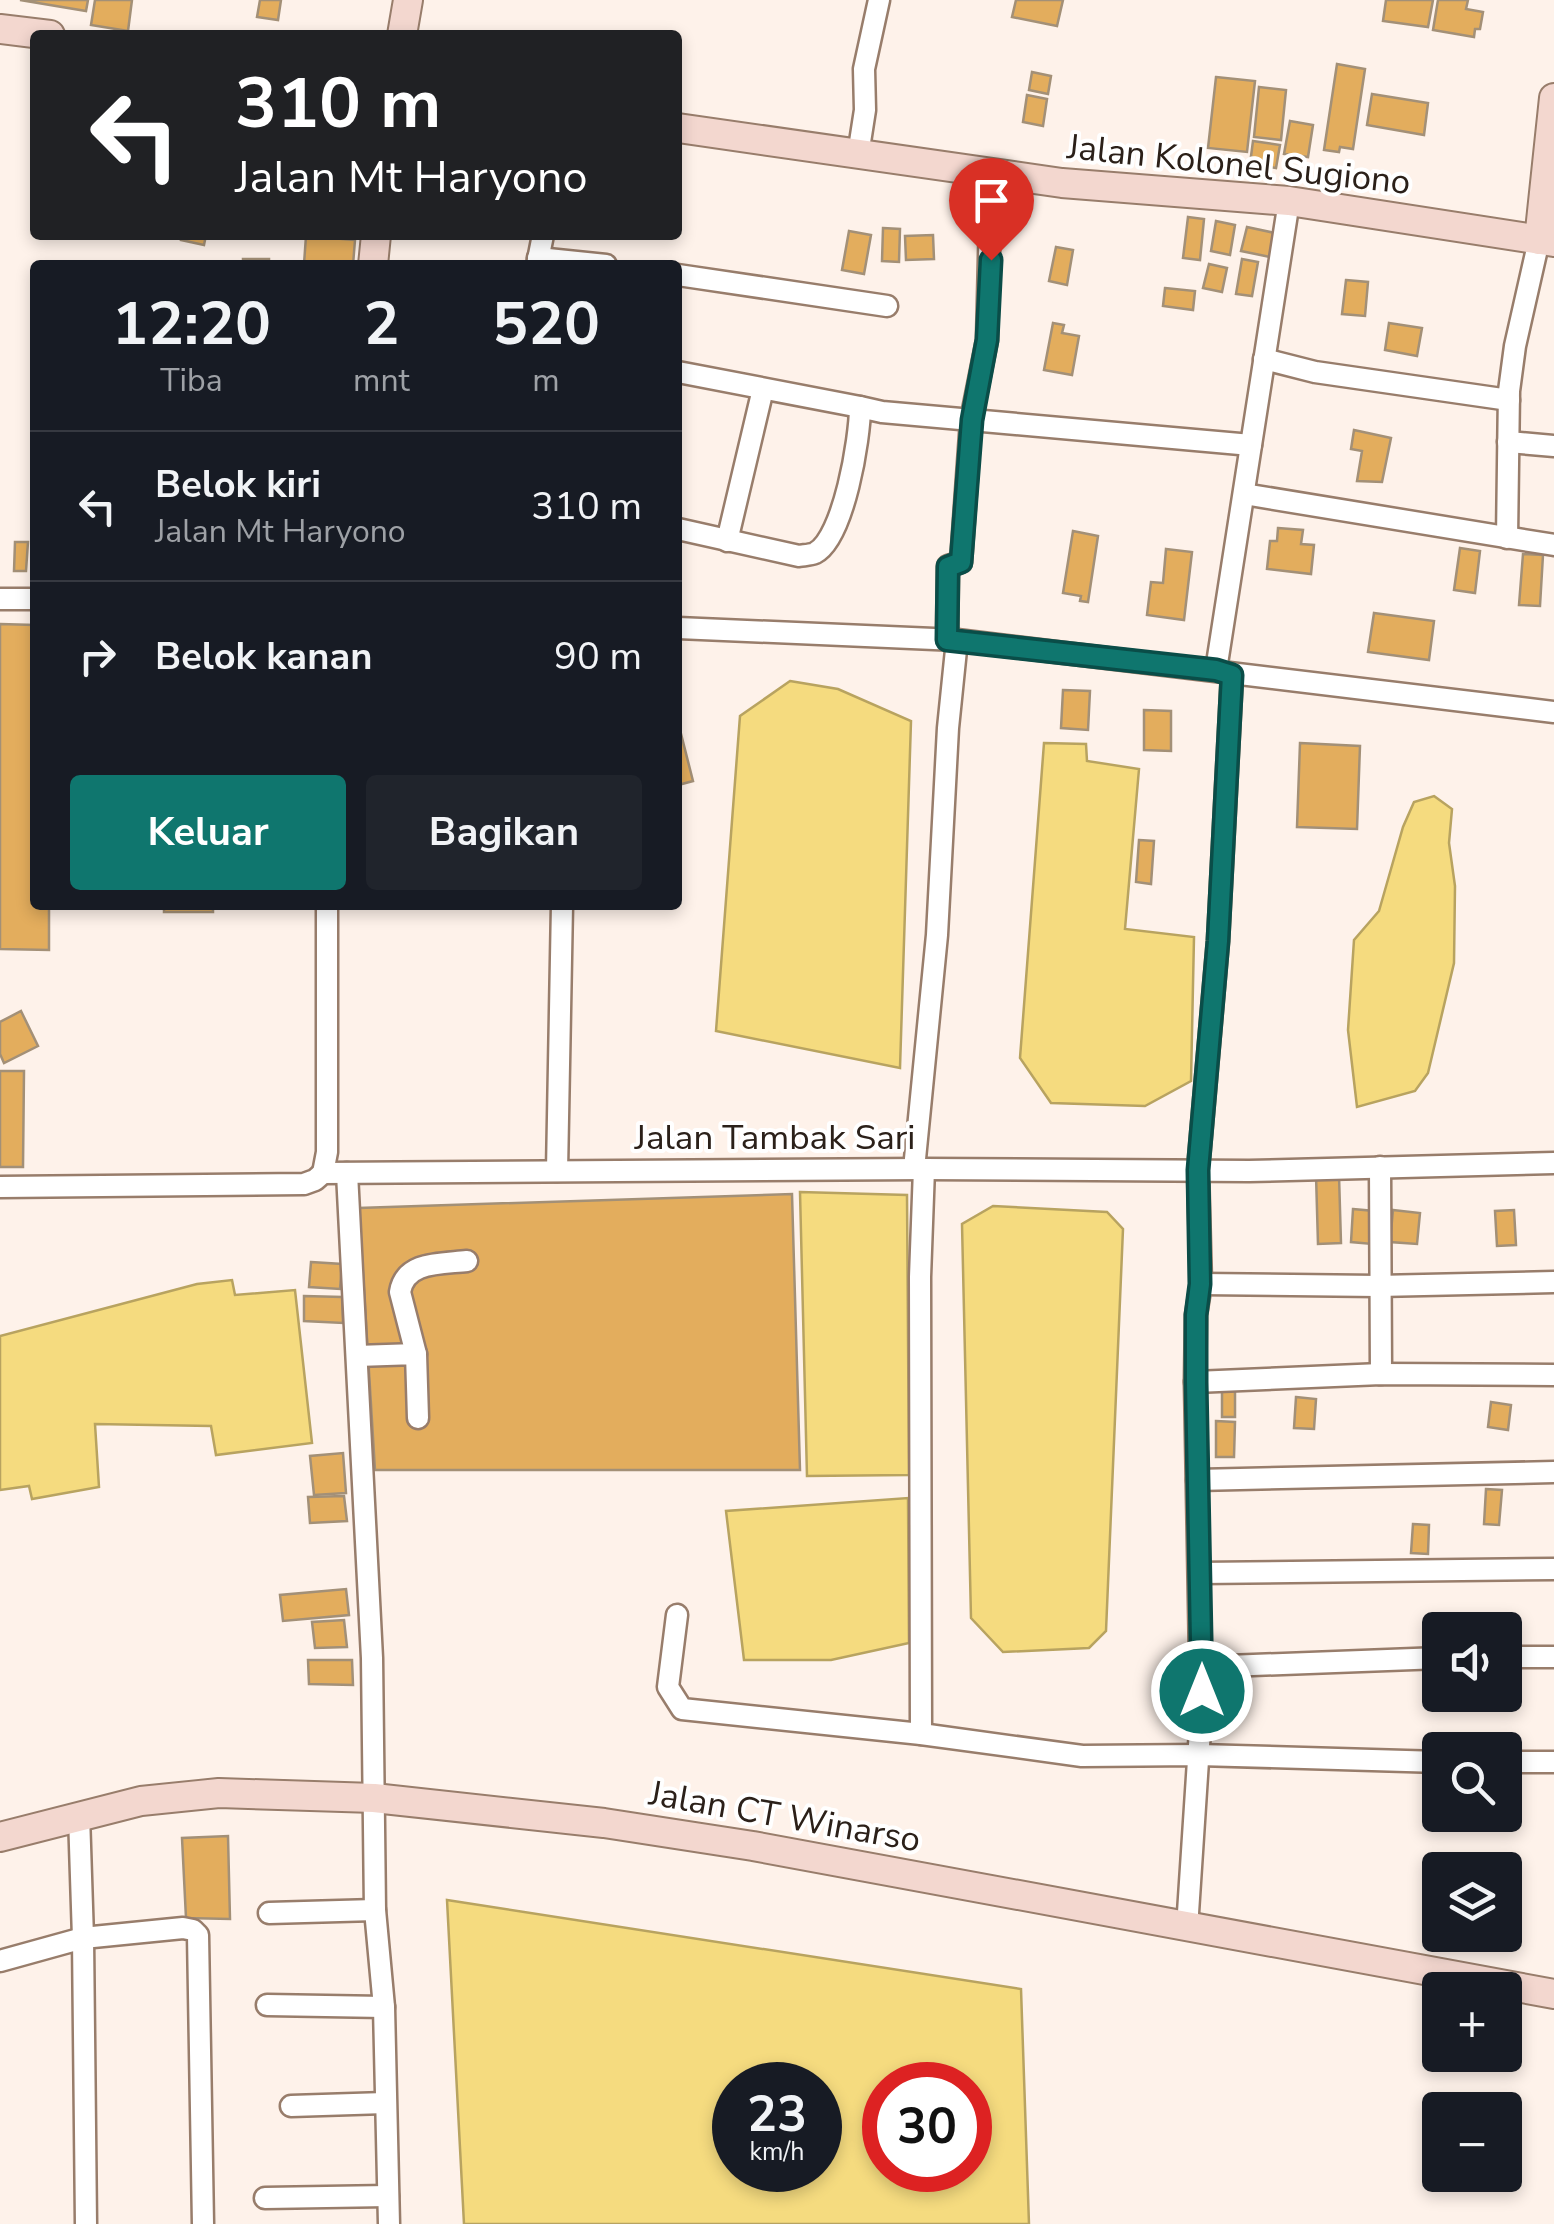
<!DOCTYPE html>
<html lang="id">
<head>
<meta charset="utf-8">
<style>
  body { margin:0; font-family:"Nunito Sans",sans-serif; background:#20242c; color:#f1f3f6; height:100vh; display:flex; flex-direction:column; font-size:38px; white-space:nowrap }
  * { box-sizing:border-box; margin:0 }
  p { font-size:32px; color:#9ea1a6 }
  .icon { flex:none; width:55px; height:55px; fill:none; stroke:currentColor; stroke-width:2; stroke-linecap:round; stroke-linejoin:round }
  .map { position:relative; flex:1; overflow:hidden }
  .drawer { position:absolute; left:30px; top:260px; width:652px; height:650px; display:flex; flex-direction:column; background:#171b24; border-radius:10px; box-shadow:0 5px 15px #0003 }
  .drawer>* { flex:none }
  .guide { position:absolute; left:30px; top:30px; width:652px; height:210px; border-radius:10px; box-shadow:0 5px 15px #0003; background:#202124; color:#fff; overflow:hidden }
  .controls { position:absolute; left:1422px; top:1612px; display:grid; gap:20px }
  .controls a { display:grid; place-items:center; width:100px; height:100px; border-radius:10px; background:#171b24; box-shadow:0 5px 15px #0003; font-size:50px }
  .speed { position:absolute; left:712px; top:2062px; display:flex; gap:20px; font-size:50px; font-weight:700; text-align:center }
  .speed>* { display:grid; place-content:center; width:130px; height:130px; border-radius:50%; background:#171b24; box-shadow:0 5px 15px #0003; line-height:1 }
  .speed small { font-size:25px; font-weight:400 }
  .speed .limit { border:15px solid #d22; background:#fff; color:#111 }
  .pin { position:absolute; display:grid; place-items:center; width:85px; height:85px; color:#fff; margin:-102px -42px; border-radius:50% 50% 50% 0; rotate:-45deg; box-shadow:0 0 10px #0007 }
  .pin .icon { rotate:45deg }
  .me { position:absolute; width:110px; margin:-55px; rotate:0deg; stroke-linejoin:round; filter:drop-shadow(0 0 8px #0008) }
  .turn { display:flex; align-items:center; gap:35px; height:210px; padding:0 40px; font-size:45px }
  .turn .icon { width:130px; height:130px; stroke-width:2.5 }
  .turn b { display:block; font-size:70px; line-height:85px }
  .eta { display:flex; justify-content:space-evenly; align-items:center; height:170px; text-align:center }
  .eta b { font-size:60px; font-weight:700; line-height:70px }
  .action { display:flex; gap:20px; margin-top:auto; padding:20px 40px }
  .action a { flex:1; height:115px; border-radius:10px; background:#0f766e; color:#fff; font-size:40px; font-weight:700; line-height:115px; text-align:center }
  .action a+a { background:#20242c; color:#f1f3f6 }
  ul { padding:0; list-style:none }
  li { display:flex; align-items:center; gap:30px; height:150px; padding:0 40px; border-top:2px solid #363941 }
  li div { flex:1 }
  li b { display:block; font-size:38px }
  li em { font-style:normal }
  .map>svg:first-child { display:block }
  .water { fill:#f5db7f; stroke:#b8a360; stroke-width:2.5; fill-rule:evenodd }
  .building { fill:#e3ad5d; stroke:#a39077; stroke-width:2.5 }
  .lines { fill:none; stroke-linecap:round; stroke-linejoin:round }
  .street-casing { stroke:#987d6b; stroke-width:25 }
  .secondary-casing { stroke:#987d6b; stroke-width:32 }
  .street { stroke:#fff; stroke-width:20 }
  .secondary { stroke:#f3d7cf; stroke-width:28 }
  .route-casing { stroke:#0a4d48; stroke-width:25 }
  .route { stroke:#0f766e; stroke-width:18 }
  .labels { text-anchor:middle; stroke-width:8; stroke-linejoin:round; paint-order:stroke }
  .street-label { font-size:35px; fill:#2b2019; stroke:#fff }
</style>
</head>
<body>
<div class="map">
<svg width="1554" height="2224" viewBox="0 0 1554 2224">
  <rect width="100%" height="100%" fill="#fef2ea"/>
  <!-- water -->
  <g class="water">
    <polygon points="790,681 838,689 911,721 900,1068 716,1031 740,716"/>
    <polygon points="1044,743 1086,744 1087,761 1139,769 1125,929 1194,937 1191,1081 1145,1106 1051,1103 1020,1058"/>
    <polygon points="1434,796 1452,809 1449,843 1455,886 1454,963 1428,1073 1415,1091 1357,1107 1348,1030 1354,940 1379,911 1403,827 1414,802"/>
    <polygon points="800,1192 907,1195 909,1475 807,1476"/>
    <polygon points="993,1206 1107,1212 1123,1229 1106,1631 1089,1648 1003,1652 971,1618 962,1224"/>
    <polygon points="232,1280 235,1295 295,1290 312,1443 216,1455 211,1426 95,1424 99,1487 32,1499 29,1486 0,1490 0,1336 197,1284"/>
    <polygon points="908,1498 909,1643 831,1660 744,1660 726,1511"/>
    <path d="M447 1900 1021 1989 1029 2224H464ZM820 2085V2170H735V2085ZM885 2085H970V2170H885Z"/>
  </g>
  <!-- building -->
  <g class="building">
    <polygon points="20,0 88,0 86,11"/>
    <polygon points="95,0 132,0 128,31 91,25"/>
    <polygon points="260,0 281,0 278,20 257,17"/>
    <polygon points="1016,0 1063,0 1057,26 1012,17"/>
    <polygon points="1386,0 1433,0 1428,27 1383,21"/>
    <polygon points="1438,0 1468,0 1466,9 1483,12 1480,29 1475,29 1474,37 1433,30"/>
    <polygon points="1337,64 1365,69 1353,149 1340,147 1339,152 1324,150"/>
    <polygon points="1032,72 1051,76 1048,94 1029,90"/>
    <polygon points="1216,77 1255,81 1247,152 1208,148"/>
    <polygon points="1259,87 1286,90 1281,140 1254,137"/>
    <polygon points="1372,94 1428,103 1424,135 1367,125"/>
    <polygon points="1027,95 1047,99 1043,126 1023,122"/>
    <polygon points="1290,121 1313,125 1308,157 1284,154"/>
    <polygon points="1253,141 1280,145 1276,168 1250,164"/>
    <polygon points="1188,217 1204,219 1200,260 1183,258"/>
    <polygon points="1216,221 1235,225 1230,255 1211,251"/>
    <polygon points="1247,227 1275,233 1270,257 1241,251"/>
    <polygon points="883,228 900,229 899,262 882,261"/>
    <polygon points="849,231 871,235 864,274 842,270"/>
    <polygon points="182,235 206,235 204,245 181,240"/>
    <polygon points="933,235 934,259 906,260 905,236"/>
    <polygon points="306,236 355,240 353,265 304,264"/>
    <polygon points="1056,247 1073,250 1067,285 1049,281"/>
    <rect x="243" y="259" width="26" height="6"/>
    <polygon points="1242,259 1258,262 1252,296 1236,294"/>
    <polygon points="1209,264 1227,268 1222,292 1203,288"/>
    <polygon points="1346,280 1368,282 1365,316 1342,314"/>
    <polygon points="1165,288 1195,291 1193,310 1163,306"/>
    <polygon points="1053,323 1064,325 1062,333 1079,336 1072,375 1044,370"/>
    <polygon points="1389,323 1422,328 1417,356 1385,350"/>
    <polygon points="1354,430 1391,438 1382,482 1357,481 1362,451 1351,449"/>
    <polygon points="1278,528 1303,530 1301,544 1314,545 1311,574 1267,569 1270,541 1277,541"/>
    <polygon points="1073,531 1098,536 1088,602 1080,601 1081,596 1063,593"/>
    <polygon points="15,542 28,542 26,571 14,571"/>
    <polygon points="1460,548 1480,551 1475,593 1454,590"/>
    <polygon points="1166,549 1192,552 1184,620 1147,615 1151,582 1163,583"/>
    <polygon points="1523,554 1543,555 1540,606 1519,605"/>
    <polygon points="1374,613 1434,621 1429,660 1368,652"/>
    <polygon points="0,624 35,625 35,905 49,905 49,950 0,949"/>
    <polygon points="1063,690 1090,691 1088,730 1061,728"/>
    <polygon points="1144,710 1171,711 1171,751 1144,750"/>
    <polygon points="678,722 693,781 678,785"/>
    <polygon points="1300,743 1360,746 1357,829 1297,827"/>
    <polygon points="1139,840 1154,841 1151,884 1136,882"/>
    <rect x="164" y="905" width="49" height="7"/>
    <polygon points="21,1011 38,1046 4,1063 0,1054 0,1022"/>
    <polygon points="0,1071 24,1071 23,1167 0,1167"/>
    <polygon points="1316,1175 1339,1175 1341,1243 1318,1244"/>
    <polygon points="792,1194 800,1470 375,1470 359,1208"/>
    <polygon points="1353,1209 1374,1211 1372,1244 1351,1242"/>
    <polygon points="1393,1210 1420,1213 1417,1244 1390,1242"/>
    <polygon points="1514,1210 1516,1245 1497,1246 1495,1211"/>
    <polygon points="311,1262 342,1264 340,1289 309,1287"/>
    <polygon points="304,1296 342,1297 343,1323 304,1321"/>
    <rect x="1222" y="1385" width="13" height="32"/>
    <polygon points="1296,1397 1316,1399 1314,1429 1294,1428"/>
    <polygon points="1491,1402 1511,1405 1508,1430 1488,1427"/>
    <polygon points="1216,1421 1235,1422 1234,1457 1216,1457"/>
    <polygon points="343,1453 346,1493 314,1495 310,1456"/>
    <polygon points="1486,1489 1502,1490 1499,1525 1484,1524"/>
    <polygon points="344,1496 347,1521 310,1523 308,1497"/>
    <polygon points="1413,1524 1429,1525 1428,1554 1411,1553"/>
    <polygon points="346,1589 349,1615 283,1621 280,1595"/>
    <polygon points="344,1620 347,1647 315,1648 312,1622"/>
    <polygon points="308,1660 352,1660 353,1685 309,1684"/>
    <polygon points="228,1836 230,1919 186,1918 182,1838"/>
  </g>
  <g class="lines">
    <!-- street casing -->
    <g class="street-casing">
      <g id="street">
        <polyline points="858,155 865,110 864,69 879,0"/>
        <polyline points="538,258 606,265"/>
        <polyline points="537,265 543,235"/>
        <polyline points="678,275 887,306"/>
        <polyline points="1264,359 1315,372 1509,400"/>
        <polyline points="678,372 860,407"/>
        <polyline points="1508,442 1554,446"/>
        <polyline points="1244,494 1554,545"/>
        <path d="M678 529 799 556C805 555 810 555 815 553 844 538 860 438 860 407L882 412 1251 445"/>
        <polyline points="1507,538 1509,391 1515,346 1539,240"/>
        <polyline points="727,541 763,389"/>
        <polyline points="0,599 35,599"/>
        <polyline points="678,628 957,640 1554,712"/>
        <polyline points="947,639 948,566 961,562 971,420 987,340 991,174"/>
        <polyline points="1216,670 1289,201"/>
        <polyline points="1380,1167 1381,1374"/>
        <polyline points="914,1169 937,935 948,728 957,640"/>
        <polyline points="557,1171 562,905"/>
        <polyline points="323,1173 327,1152 327,905"/>
        <polyline points="347,1173 372,1658 375,1910 384,2007 389,2224"/>
        <polyline points="0,1187 304,1184 315,1180 323,1173 924,1169 1249,1171 1554,1163"/>
        <polyline points="1201,1284 1378,1286 1554,1282"/>
        <path d="M416 1354 400 1292C405 1261 441 1264 467 1261"/>
        <polyline points="357,1356 416,1354 418,1418"/>
        <polyline points="1195,1382 1381,1374 1554,1375"/>
        <polyline points="1197,1480 1554,1472"/>
        <polyline points="1200,1573 1554,1569"/>
        <polyline points="677,1615 668,1687 682,1709 921,1734 1082,1756 1199,1755 1440,1762"/>
        <polyline points="1505,1657 1554,1657"/>
        <polyline points="1202,1667 1440,1658"/>
        <polyline points="921,1734 920,1277 924,1169"/>
        <polyline points="1505,1762 1554,1762"/>
        <polyline points="79,1815 83,1938 183,1928 193,1930 198,1935 203,2224"/>
        <polyline points="269,1913 375,1910"/>
        <polyline points="1187,1928 1201,1715 1195,1382 1196,1315 1201,1284 1198,1170 1218,941 1232,675"/>
        <polyline points="0,1961 83,1938 86,2224"/>
        <polyline points="267,2005 384,2007"/>
        <polyline points="291,2106 385,2103"/>
        <polyline points="265,2198 388,2196"/>
      </g>
    </g>
    <!-- secondary casing -->
    <g class="secondary-casing">
      <g id="secondary">
        <polyline points="0,29 50,35"/>
        <polyline points="402,35 408,0"/>
        <polyline points="678,128 1062,183 1289,201 1554,242"/>
        <polyline points="1539,240 1554,98"/>
        <polyline points="373,265 376,235"/>
        <polyline points="0,1837 141,1801 219,1793 374,1798 604,1823 753,1846 1554,1994"/>
      </g>
    </g>
    <!-- street -->
    <use href="#street" class="street"/>
    <!-- secondary -->
    <use href="#secondary" class="secondary"/>
  </g>
  <g class="lines">
    <!-- route casing -->
    <g class="route-casing">
      <polyline id="route" points="991,260 987,340 972,420 961,562 948,567 947,640 1216,670 1232,675 1218,941 1198,1170 1200,1284 1196,1315 1196,1382 1202,1691"/>
    </g>
    <!-- route -->
    <use href="#route" class="route"/>
  </g>
  <g class="labels">
    <!-- street labels -->
    <g class="street-label">
      <text transform="translate(1239 164) rotate(6)" y="12">Jalan Kolonel Sugiono</text>
      <text x="775" y="1149">Jalan Tambak Sari</text>
      <text transform="translate(785 1816) rotate(10)" y="12">Jalan CT Winarso</text>
    </g>
  </g>
</svg>
<div class="controls">
<a><svg class="icon" aria-label="sound" viewBox="0 0 24 24"><path d="M4 9h4l5-4v14l-5-4H4zM17 9q2 3 0 6"/></svg></a>
<a><svg class="icon" aria-label="search" viewBox="0 0 24 24"><circle cx="10" cy="10" r="6"/><path d="M15 15l6 6"/></svg></a>
<a><svg class="icon" aria-label="layers" viewBox="0 0 24 24"><path d="M12 4l9 5-9 5-9-5zM3 14l9 5 9-5"/></svg></a>
<a>+</a>
<a>−</a>
</div>
<div class="speed"><div>23<small>km/h</small></div><div class="limit">30</div></div>
<div class="pin" style="left:991px;top:260px;background:#d93025"><svg class="icon" aria-label="arrive" viewBox="0 0 24 24"><path d="M6 21V4h12l-3 4 3 4H6"/></svg></div>
<svg class="me" style="left:1202px;top:1691px" viewBox="-20 -20 40 40"><circle r="17" fill="#0f766e" stroke="#fff" stroke-width="3"/><path d="M0-11L8 9 0 5-8 9z" fill="#fff"/></svg>
<div class="guide">
<div class="turn"><svg class="icon" aria-label="left" viewBox="0 0 24 24"><path d="M17 20v-9H6M10 6l-5 5 5 5"/></svg><div><b>310 m</b>Jalan Mt Haryono</div></div>
</div>
<section class="drawer">
<div class="eta">
<div><b>12:20</b><p>Tiba</p></div>
<div><b>2</b><p>mnt</p></div>
<div><b>520</b><p>m</p></div>
</div>
<ul>
<li><svg class="icon" aria-label="left" viewBox="0 0 24 24"><path d="M17 20v-9H6M10 6l-5 5 5 5"/></svg><div><b>Belok kiri</b><p>Jalan Mt Haryono</p></div><em>310 m</em></li>
<li><svg class="icon" aria-label="right" viewBox="0 0 24 24"><path d="M7 20v-9h11M14 6l5 5-5 5"/></svg><div><b>Belok kanan</b></div><em>90 m</em></li>
</ul>
<div class="action"><a>Keluar</a><a>Bagikan</a></div>
</section>
</div>
</body>
</html>
